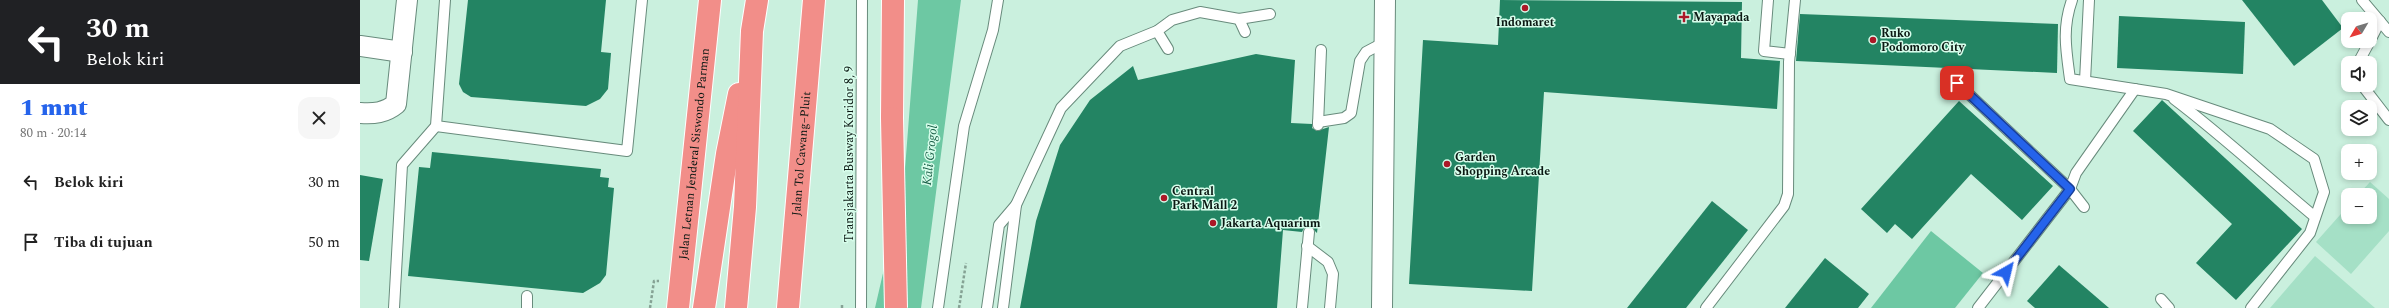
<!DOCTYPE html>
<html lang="id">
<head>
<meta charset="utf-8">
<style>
  body { margin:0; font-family:Spectral,serif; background:#f6f6f6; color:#222; height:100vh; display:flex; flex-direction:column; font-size:15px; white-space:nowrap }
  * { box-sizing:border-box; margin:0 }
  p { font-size:13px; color:#767676 }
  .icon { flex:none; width:22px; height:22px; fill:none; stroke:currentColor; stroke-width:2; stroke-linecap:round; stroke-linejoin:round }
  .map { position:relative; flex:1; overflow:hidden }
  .details { display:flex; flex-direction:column; background:#fff; width:360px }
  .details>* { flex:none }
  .guide { background:#202124; color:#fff; overflow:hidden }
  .needle { width:26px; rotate:232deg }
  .tools { position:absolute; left:1981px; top:12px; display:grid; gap:8px }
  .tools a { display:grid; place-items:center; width:36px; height:36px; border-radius:8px; background:#fff; box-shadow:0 2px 6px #0003; font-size:20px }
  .pin { position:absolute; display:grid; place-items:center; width:34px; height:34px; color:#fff; margin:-17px; border-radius:8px; box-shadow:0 2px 6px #0006 }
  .me { position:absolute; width:44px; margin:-22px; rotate:37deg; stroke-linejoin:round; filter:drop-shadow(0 0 3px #0008) }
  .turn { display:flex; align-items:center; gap:14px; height:84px; padding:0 20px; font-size:18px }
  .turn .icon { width:52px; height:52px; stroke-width:2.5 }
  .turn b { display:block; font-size:28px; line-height:34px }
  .round { display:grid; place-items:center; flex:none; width:42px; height:42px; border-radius:12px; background:#f6f6f6 }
  .summary { display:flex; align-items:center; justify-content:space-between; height:68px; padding:0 20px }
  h1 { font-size:24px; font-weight:800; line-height:30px; color:#2563eb }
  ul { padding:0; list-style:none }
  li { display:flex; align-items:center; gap:12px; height:60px; padding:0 20px }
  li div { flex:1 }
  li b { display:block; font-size:15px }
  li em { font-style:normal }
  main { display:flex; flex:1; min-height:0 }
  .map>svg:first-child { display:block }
  .green { fill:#a5e0c6 }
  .water { fill:#6dc8a3 }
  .building { fill:#238463 }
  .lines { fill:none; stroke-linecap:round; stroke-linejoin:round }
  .lane-casing { stroke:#688b7c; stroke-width:12 }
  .street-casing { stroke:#688b7c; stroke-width:22 }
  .highway-casing { stroke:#fff; stroke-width:24 }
  .path { stroke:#85a294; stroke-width:2.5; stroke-dasharray:3 2; stroke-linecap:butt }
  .lane { stroke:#fff; stroke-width:10 }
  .street { stroke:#fff; stroke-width:20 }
  .highway { stroke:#f28e89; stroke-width:22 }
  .highway-bridge-casing { stroke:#fff; stroke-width:24; stroke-linecap:butt }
  .highway-bridge { stroke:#f28e89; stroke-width:22 }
  .route-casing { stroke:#184099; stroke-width:10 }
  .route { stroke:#2563eb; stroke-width:7 }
  .poi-dot { fill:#ac1827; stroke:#d7fdeb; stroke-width:1.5 }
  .labels { text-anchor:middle; stroke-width:3; stroke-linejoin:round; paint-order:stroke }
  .poi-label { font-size:12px; font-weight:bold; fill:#0b1813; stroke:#d7fdeb; text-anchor:start }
  .street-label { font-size:12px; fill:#0b1813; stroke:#d7fdeb }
  .water-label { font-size:13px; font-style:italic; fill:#1b6048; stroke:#d7fdeb }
</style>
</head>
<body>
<main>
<section class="details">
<div class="guide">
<div class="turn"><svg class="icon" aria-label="left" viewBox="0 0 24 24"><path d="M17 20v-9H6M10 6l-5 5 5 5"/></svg><div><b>30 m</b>Belok kiri</div></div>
</div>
<div class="summary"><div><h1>1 mnt</h1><p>80 m · 20:14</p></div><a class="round"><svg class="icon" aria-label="close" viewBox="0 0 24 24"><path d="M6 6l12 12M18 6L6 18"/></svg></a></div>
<ul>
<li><svg class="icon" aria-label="left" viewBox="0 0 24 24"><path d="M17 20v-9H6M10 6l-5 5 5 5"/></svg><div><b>Belok kiri</b></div><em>30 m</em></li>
<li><svg class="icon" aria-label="arrive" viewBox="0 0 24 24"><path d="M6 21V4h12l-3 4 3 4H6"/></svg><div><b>Tiba di tujuan</b></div><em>50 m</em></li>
</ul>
</section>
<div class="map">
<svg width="2029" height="308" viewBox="0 0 2029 308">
  <rect width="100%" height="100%" fill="#caf0de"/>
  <!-- green -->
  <g class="green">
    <polygon points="2010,182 2029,199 2029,231 1991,274 1956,242 1988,206 1988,217 2010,217 2010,195 1998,195"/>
    <polygon points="1955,256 2015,308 1910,308"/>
  </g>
  <!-- water -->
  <g class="water">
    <polygon points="558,0 601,0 561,308 515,308 544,182"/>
    <polygon points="1571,231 1623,273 1595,308 1511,308"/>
  </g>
  <!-- building -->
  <g class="building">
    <polygon points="108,0 246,0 241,52 251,53 248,89 240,99 226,106 111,97 103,92 99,84"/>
    <polygon points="1140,0 1382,2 1381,58 1420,61 1417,109 1184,92 1172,291 1049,284 1063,40 1138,45"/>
    <polygon points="1882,0 1962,0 1983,28 1934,66"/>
    <polygon points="1440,14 1698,24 1697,73 1436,61"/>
    <polygon points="1759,16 1885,22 1883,74 1757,68"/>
    <polygon points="896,54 935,60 931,123 952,124 952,128 957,131 969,127 957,233 950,226 944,228 942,232 923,230 917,308 660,308 676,221 700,145 730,100 773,66 778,80"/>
    <polygon points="1802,100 1942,229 1876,300 1836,263 1872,224 1773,131"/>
    <polygon points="1599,101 1693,186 1662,220 1611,174 1552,239 1535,224 1527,233 1501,209"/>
    <polygon points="72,152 241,169 240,177 249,178 248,187 254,188 246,275 240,283 223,293 48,276 59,167 70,168"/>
    <polygon points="0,175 23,179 9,261 0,260"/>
    <polygon points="1352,201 1388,230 1326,308 1267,308"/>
    <polygon points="1465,258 1509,294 1498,308 1425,308"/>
    <polygon points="1699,265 1749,308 1675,308 1667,301"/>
  </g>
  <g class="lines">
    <!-- lane casing -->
    <g class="lane-casing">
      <g id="lane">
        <polyline points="1408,0 1404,51 1430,54"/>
        <path d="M1712 0C1702 28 1706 50 1710 79L1806 94 1910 129 1954 159 1964 192 1950 233 1891 308"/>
        <polyline points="2002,0 2029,32"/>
        <polyline points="879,19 885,32"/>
        <polyline points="797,31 808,49"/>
        <polyline points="2010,41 2020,21"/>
        <polyline points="1998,63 2010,41"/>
        <polyline points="1725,81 1729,0"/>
        <polyline points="1597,83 1710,189 1716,173 1775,89"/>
        <polyline points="2002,85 2029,120"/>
        <path d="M1814 99C1863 136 1908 178 1955 217"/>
        <polyline points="958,122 984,118 991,113 1000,61 1006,52 1023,43"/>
        <polyline points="958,125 961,50"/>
        <polyline points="76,126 267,151 282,0"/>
        <polyline points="947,246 968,262 973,274 970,308"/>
        <polyline points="167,296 167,308"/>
        <polyline points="1801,299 1809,308"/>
        <polyline points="34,308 42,165 76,126 85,0"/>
        <polyline points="501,308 502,0"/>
        <polyline points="578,308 604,126 633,30 638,0"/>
        <polyline points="627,308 639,225 656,205"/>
        <polyline points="643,308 656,205 701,108 760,46 797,31 812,20 840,12 879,19 910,14"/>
        <polyline points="942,308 949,232"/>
        <polyline points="1346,308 1424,206 1428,194 1429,62 1435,0"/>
        <polyline points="1618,308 1710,189 1724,207"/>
      </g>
    </g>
    <!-- street casing -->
    <g class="street-casing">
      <g id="street">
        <polyline points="0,46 42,52"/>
        <path d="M0 113C14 114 25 113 36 104L47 0"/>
        <polyline points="1022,308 1025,0"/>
      </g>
    </g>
    <!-- highway casing -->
    <g class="highway-casing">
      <g id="highway">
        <polyline points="532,118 533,0"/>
        <path id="s1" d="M318 308 350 0"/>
        <polyline points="344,308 367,154 379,94"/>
        <polyline points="376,308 385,207 392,31 397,0"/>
        <path id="s2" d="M428 308 454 0"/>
      </g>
    </g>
    <!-- path -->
    <g class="path">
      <polyline points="290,308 294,281 299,281"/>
      <polyline points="482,308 482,303"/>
      <polyline points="599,308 606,263"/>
    </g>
    <!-- lane -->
    <use href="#lane" class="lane"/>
    <!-- street -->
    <use href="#street" class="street"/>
    <!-- highway -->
    <use href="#highway" class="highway"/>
    <!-- highway-bridge casing -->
    <g class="highway-bridge-casing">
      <polyline id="highway-bridge" points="532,118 536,308"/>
    </g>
    <!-- highway-bridge -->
    <use href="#highway-bridge" class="highway-bridge"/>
  </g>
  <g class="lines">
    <!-- route casing -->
    <g class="route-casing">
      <polyline id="route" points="1597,83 1710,189 1646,272"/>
    </g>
    <!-- route -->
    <use href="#route" class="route"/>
  </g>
  <!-- markers -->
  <g class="poi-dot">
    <circle cx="1165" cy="8" r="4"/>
    <path d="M1322 11h4v4h4v4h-4v4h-4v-4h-4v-4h4z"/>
    <circle cx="1513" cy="40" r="4"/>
    <circle cx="1087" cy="164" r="4"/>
    <circle cx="804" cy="198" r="4"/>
    <circle cx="853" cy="223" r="4"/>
  </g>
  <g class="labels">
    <!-- poi labels -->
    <g class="poi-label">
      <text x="1333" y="21">Mayapada</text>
      <text x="1165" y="26" text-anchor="middle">Indomaret</text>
      <text x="1521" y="37">Ruko<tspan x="1521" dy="14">Podomoro City</tspan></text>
      <text x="1095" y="161">Garden<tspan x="1095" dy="14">Shopping Arcade</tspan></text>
      <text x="812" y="195">Central<tspan x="812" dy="14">Park Mall 2</tspan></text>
      <text x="861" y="227">Jakarta Aquarium</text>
    </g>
    <!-- street labels -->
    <g class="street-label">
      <text dy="4" stroke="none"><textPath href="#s1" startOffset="155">Jalan Letnan Jenderal Siswondo Parman</textPath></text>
      <text dy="4" stroke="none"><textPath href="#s2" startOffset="155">Jalan Tol Cawang–Pluit</textPath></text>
      <text transform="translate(489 154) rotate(-90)" y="4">Transjakarta Busway Koridor 8, 9</text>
    </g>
    <!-- water labels -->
    <g class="water-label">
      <text transform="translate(569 155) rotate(-84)" y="5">Kali Grogol</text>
    </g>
  </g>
</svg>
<div class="tools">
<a><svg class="needle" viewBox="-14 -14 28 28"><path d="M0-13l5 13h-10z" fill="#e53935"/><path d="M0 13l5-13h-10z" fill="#767676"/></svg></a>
<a><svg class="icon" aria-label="sound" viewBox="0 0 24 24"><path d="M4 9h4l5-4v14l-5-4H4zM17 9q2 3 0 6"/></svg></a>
<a><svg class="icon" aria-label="layers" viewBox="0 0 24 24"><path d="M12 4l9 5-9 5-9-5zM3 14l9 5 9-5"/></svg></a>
<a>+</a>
<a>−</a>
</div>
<div class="pin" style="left:1597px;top:83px;background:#d93025"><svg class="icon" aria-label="arrive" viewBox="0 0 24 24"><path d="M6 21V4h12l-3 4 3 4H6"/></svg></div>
<svg class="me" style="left:1646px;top:272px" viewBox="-20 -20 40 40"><path d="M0-17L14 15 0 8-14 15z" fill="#2563eb" stroke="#fff" stroke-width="4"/></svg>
</div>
</main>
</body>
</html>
